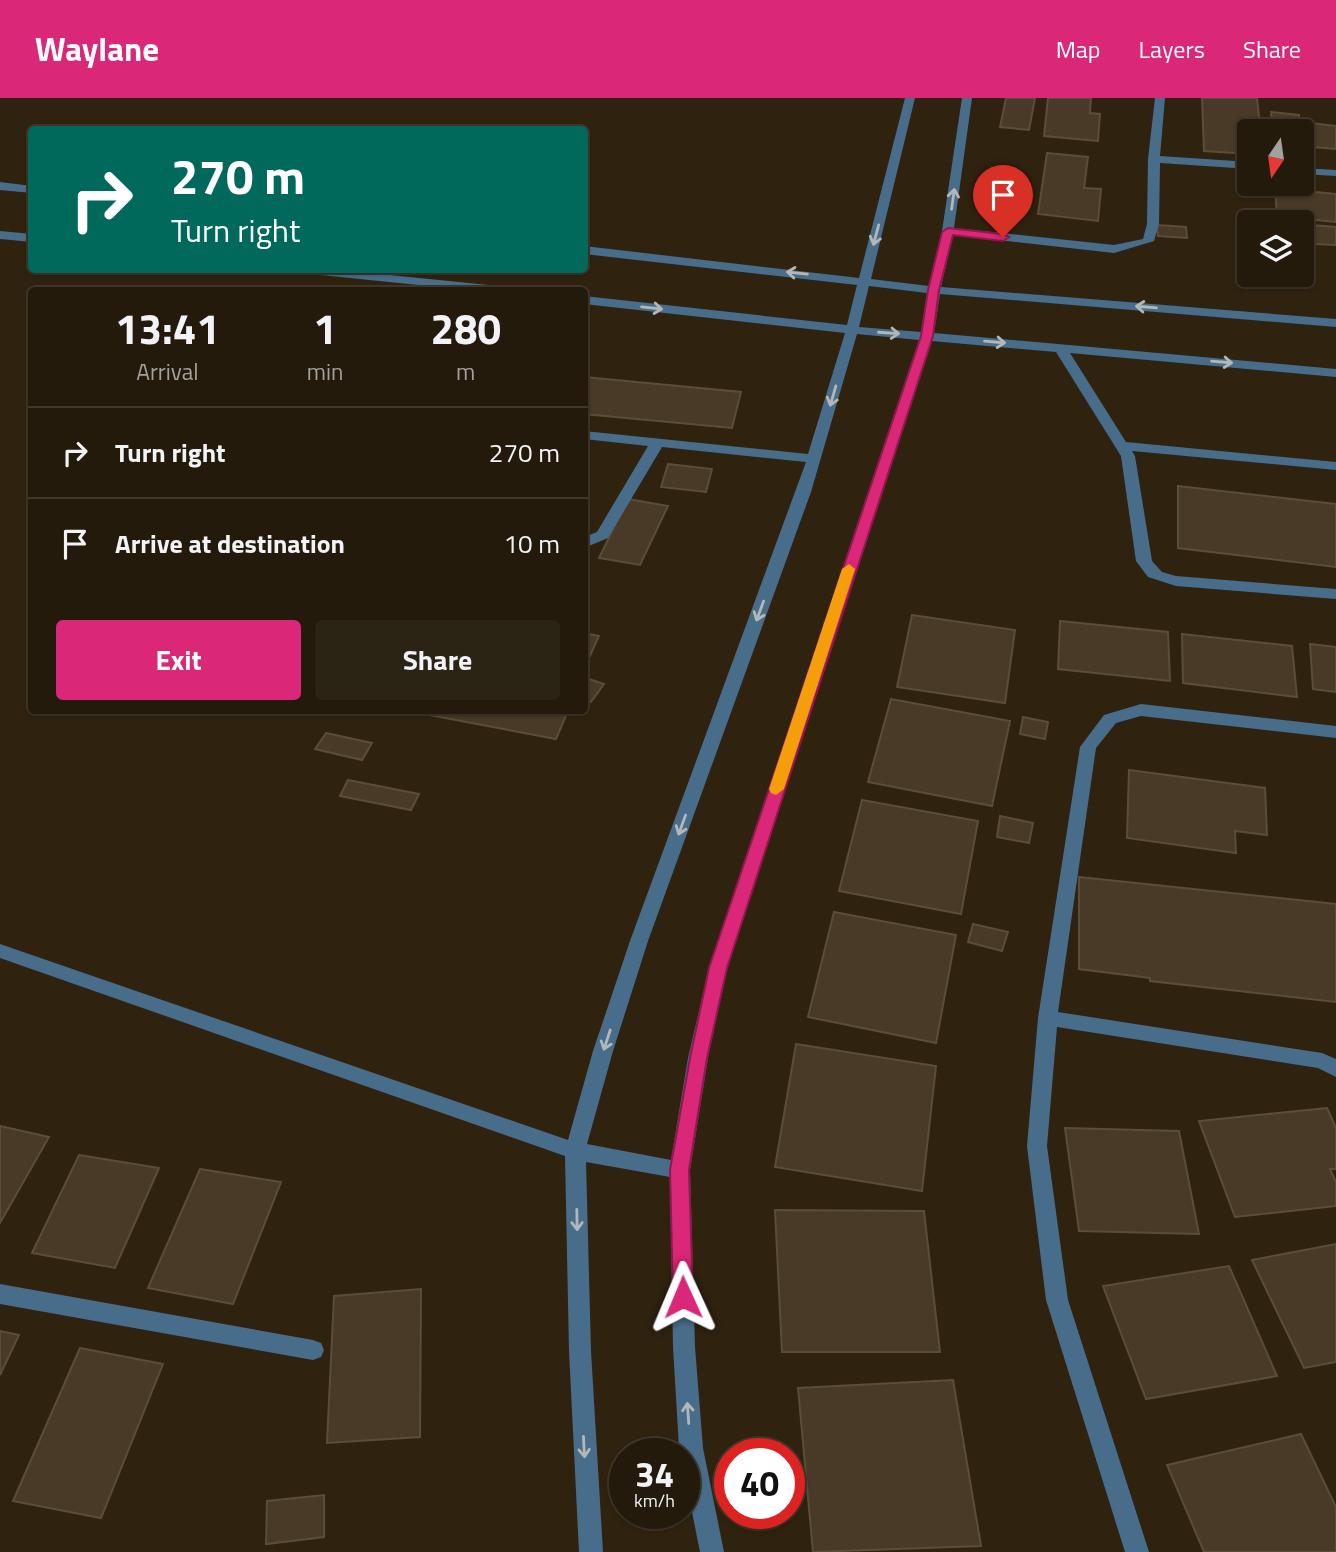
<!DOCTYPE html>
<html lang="en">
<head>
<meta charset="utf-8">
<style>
  body { margin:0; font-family:"Titillium Web",sans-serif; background:#2b2314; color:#f1f3f6; height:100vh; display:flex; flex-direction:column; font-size:26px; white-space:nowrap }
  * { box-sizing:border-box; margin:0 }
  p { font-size:23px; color:#a3a19d }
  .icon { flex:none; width:38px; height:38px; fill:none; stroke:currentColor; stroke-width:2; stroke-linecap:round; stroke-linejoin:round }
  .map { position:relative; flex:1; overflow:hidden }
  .drawer { position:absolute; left:28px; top:189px; width:560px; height:427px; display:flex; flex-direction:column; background:#231a0b; border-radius:7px; box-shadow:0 2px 5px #0004,0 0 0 2px #40382c }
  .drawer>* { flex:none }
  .top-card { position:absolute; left:28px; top:28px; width:560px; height:147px; border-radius:7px; box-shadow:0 2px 5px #0004,0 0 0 2px #40382c; background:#00695c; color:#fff; overflow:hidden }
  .needle { width:46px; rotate:193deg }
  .controls { position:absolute; left:1237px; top:21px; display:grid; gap:14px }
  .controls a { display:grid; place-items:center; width:77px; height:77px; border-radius:7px; background:#231a0b; box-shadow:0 2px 5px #0004,0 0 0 2px #40382c; font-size:35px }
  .speed { position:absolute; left:609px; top:1340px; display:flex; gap:14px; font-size:35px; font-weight:700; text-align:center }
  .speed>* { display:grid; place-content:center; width:91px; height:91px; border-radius:50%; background:#231a0b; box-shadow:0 2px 5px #0004,0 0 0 2px #40382c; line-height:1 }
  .speed small { font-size:18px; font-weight:400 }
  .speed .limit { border:10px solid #d22; background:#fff; color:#111 }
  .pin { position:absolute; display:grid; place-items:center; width:60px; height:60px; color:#fff; margin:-72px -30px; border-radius:50% 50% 50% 0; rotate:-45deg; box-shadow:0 0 7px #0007 }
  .pin .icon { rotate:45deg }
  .me { position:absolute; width:77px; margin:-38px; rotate:359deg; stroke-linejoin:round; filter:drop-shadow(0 0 5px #0008) }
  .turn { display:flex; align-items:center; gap:24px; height:147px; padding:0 28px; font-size:32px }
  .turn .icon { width:91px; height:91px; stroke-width:2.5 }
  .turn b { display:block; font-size:49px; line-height:60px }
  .eta { display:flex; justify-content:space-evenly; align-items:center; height:119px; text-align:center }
  .eta b { font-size:42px; font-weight:700; line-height:49px }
  .primary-button { display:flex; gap:14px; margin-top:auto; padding:14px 28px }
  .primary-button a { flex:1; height:80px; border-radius:7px; background:#db2777; color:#fff; font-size:28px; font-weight:700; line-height:80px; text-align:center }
  .primary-button a+a { background:#2b2314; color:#f1f3f6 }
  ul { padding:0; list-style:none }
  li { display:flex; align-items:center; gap:21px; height:91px; padding:0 28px; border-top:2px solid #40382c }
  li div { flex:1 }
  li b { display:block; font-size:26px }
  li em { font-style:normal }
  header { display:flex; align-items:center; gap:42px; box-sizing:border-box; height:98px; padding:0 35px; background:#db2777; color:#fff }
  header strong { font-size:33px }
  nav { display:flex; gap:38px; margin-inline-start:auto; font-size:24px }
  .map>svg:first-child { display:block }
  .building { fill:#483a26; stroke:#5c4d39; stroke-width:2 }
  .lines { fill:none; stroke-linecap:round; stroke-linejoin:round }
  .minor { fill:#486d8b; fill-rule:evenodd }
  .oneway { stroke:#b2b7b8 }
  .route { fill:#db2777; stroke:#8e194d; stroke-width:2 }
  .slow { fill:#f59e0b }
</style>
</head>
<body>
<header>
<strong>Waylane</strong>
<nav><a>Map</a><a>Layers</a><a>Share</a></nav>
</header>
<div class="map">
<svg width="1336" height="1454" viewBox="0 0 1336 1454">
  <rect width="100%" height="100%" fill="#2f220f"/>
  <!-- building -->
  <g class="building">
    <polygon points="1006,0 1035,0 1029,32 1000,29"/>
    <polygon points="1048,0 1091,0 1090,15 1100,16 1098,43 1044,38"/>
    <polygon points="1202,0 1257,0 1260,29 1247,28 1249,56 1204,53"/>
    <polygon points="1271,14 1299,17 1300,33 1273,33"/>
    <polygon points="1311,25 1336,28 1336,51 1313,49"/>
    <polygon points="1047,55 1088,59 1084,90 1101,91 1098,123 1038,116"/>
    <polygon points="996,78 1021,78 1023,98 998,97"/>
    <polygon points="1275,90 1336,96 1336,124 1277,118"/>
    <polygon points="1157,127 1186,129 1187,140 1158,138"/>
    <polygon points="1302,127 1310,127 1313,145 1302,144"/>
    <polygon points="1312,127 1336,129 1336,147 1315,146"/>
    <polygon points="584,279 741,294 732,330 584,316"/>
    <polygon points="668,366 712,371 706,394 661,389"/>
    <polygon points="1178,388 1336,406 1336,469 1178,450"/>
    <polygon points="628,401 668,408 640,467 599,460"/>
    <polygon points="912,517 1015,532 1005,605 897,589"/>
    <polygon points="1060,523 1168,534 1170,583 1058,571"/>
    <polygon points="584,535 599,538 584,571"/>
    <polygon points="1182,536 1292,548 1297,599 1183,585"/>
    <polygon points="1310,546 1336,549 1336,594 1313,591"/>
    <polygon points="586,580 604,586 591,604 584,601"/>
    <polygon points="891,601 1010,623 992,708 868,684"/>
    <polygon points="426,612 566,612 568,613 556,641 424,616"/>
    <polygon points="1023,619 1048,624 1045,641 1020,636"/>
    <polygon points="326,635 372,645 362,662 315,651"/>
    <polygon points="1129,672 1265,690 1267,737 1235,733 1236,755 1127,740"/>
    <polygon points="348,682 419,696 411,712 340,698"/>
    <polygon points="862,702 978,723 961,816 839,793"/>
    <polygon points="1000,718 1033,725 1029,745 997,739"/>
    <polygon points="1079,779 1336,806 1336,904 1150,883 1150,880 1079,871"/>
    <polygon points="834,814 956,837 936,945 808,919"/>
    <polygon points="973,826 1008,834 1002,853 968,844"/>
    <polygon points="796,946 936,968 922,1093 775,1069"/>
    <polygon points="1327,1010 1336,1030 1336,1071 1330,1071 1336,1084 1336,1108 1235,1119 1199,1023"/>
    <polygon points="0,1028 49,1039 0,1125"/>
    <polygon points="1065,1030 1179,1033 1199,1136 1079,1133"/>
    <polygon points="79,1057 159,1070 115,1170 32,1155"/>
    <polygon points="200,1071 281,1084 233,1206 148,1190"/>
    <polygon points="775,1112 924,1113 940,1254 782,1254"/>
    <polygon points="1336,1146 1336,1264 1304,1270 1252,1162"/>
    <polygon points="1229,1168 1277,1278 1146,1301 1103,1188"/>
    <polygon points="421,1191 420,1339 327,1345 334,1198"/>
    <polygon points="0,1233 19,1237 0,1277"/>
    <polygon points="80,1250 163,1266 101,1420 13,1403"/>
    <polygon points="953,1282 981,1448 813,1454 798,1290"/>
    <polygon points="1301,1336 1336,1409 1336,1454 1204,1454 1167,1367"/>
    <polygon points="324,1397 324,1439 266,1446 267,1403"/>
  </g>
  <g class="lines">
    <!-- minor -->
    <g class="minor">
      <path d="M905 0H915L871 181 929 188 942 133 962 0H972L954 130 1114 147 1143 141 1147 126 1148 61 1155 0H1165L1160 58 1250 64V71L1160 65 1159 126 1154 143 1114 155 953 137 941 189 1336 221V229L940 196 934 235 1336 271V279L1070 255 1126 344 1336 364V372L1132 353 1135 358 1152 463 1162 474 1176 478 1336 491V501L1176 488 1148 479 1136 463 1121 358 1056 254 932 243 727 870 708 960 690 1072 695 1249 703 1350 724 1454H700L684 1374V1356H681L679 1350 673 1249 670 1079 586 1064 591 1253 603 1454H579L569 1253 565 1058 0 860V846L568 1042 593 953 630 843 806 364 662 349 608 440 584 450V439L597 434 648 348 584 341V333L808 356 845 235 584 206V198L847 227 857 187 584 156V148L859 180ZM869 188 927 195 921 234 859 229ZM857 236 919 242 709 870 688 960 671 1062 587 1046 613 953 648 843 811 394Z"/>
      <polygon points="1302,70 1336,72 1336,78 1302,76"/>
      <polygon points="0,84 32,88 32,95 0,92"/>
      <polygon points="0,133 32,136 32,144 0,141"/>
      <polygon points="305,172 341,172 498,188 504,192 467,192 311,176"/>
      <polygon points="1141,606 1336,628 1336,640 1141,618 1116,625 1096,650 1058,914 1322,955 1336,961 1336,979 1318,970 1057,929 1047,1048 1068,1202 1149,1454 1125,1454 1046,1202 1027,1048 1038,920 1080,649 1104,617"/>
      <polygon points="0,1186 313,1242 321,1245 324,1252 321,1259 313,1262 0,1206"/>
    </g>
  </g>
  <!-- one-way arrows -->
  <defs><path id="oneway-shaft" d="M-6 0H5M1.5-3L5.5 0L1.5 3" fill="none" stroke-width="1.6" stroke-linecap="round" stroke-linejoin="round" transform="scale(1.75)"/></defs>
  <g class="oneway">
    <use href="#oneway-shaft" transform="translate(953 101) rotate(-82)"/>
    <use href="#oneway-shaft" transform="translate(876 137) rotate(105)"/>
    <use href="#oneway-shaft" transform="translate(797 175) rotate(-174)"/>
    <use href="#oneway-shaft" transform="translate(1146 209) rotate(-175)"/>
    <use href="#oneway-shaft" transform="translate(652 210) rotate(6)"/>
    <use href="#oneway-shaft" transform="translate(889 235) rotate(4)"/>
    <use href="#oneway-shaft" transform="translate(995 244) rotate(5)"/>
    <use href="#oneway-shaft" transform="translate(1222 264) rotate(5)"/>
    <use href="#oneway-shaft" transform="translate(833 298) rotate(106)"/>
    <use href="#oneway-shaft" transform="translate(760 513) rotate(110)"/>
    <use href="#oneway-shaft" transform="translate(682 727) rotate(110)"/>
    <use href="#oneway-shaft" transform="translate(607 942) rotate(108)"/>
    <use href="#oneway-shaft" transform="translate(577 1122) rotate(89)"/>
    <use href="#oneway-shaft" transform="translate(688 1315) rotate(-94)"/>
    <use href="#oneway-shaft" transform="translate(584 1349) rotate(87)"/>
  </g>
  <!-- route -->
  <polygon class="route" points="948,130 1003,136 1009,139 1003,143 953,137 939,192 933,238 727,870 707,960 689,1072 693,1199 690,1205 683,1208 676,1205 673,1199 670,1072 690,960 709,870 921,238 928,192 942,134"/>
  <!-- slow -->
  <polygon class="slow" points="849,466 855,471 784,691 776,697 771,695 769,691 842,471"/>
</svg>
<div class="controls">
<a><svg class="needle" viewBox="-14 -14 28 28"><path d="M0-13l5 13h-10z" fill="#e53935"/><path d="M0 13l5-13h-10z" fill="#a3a19d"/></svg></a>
<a><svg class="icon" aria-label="layers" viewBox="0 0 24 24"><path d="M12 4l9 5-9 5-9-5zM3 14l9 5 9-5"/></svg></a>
</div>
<div class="speed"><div>34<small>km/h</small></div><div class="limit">40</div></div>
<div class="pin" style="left:1003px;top:139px;background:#d93025"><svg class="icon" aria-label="arrive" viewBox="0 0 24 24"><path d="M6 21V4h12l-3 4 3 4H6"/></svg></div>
<svg class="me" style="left:683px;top:1199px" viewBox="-20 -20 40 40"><path d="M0-17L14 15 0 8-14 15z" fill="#db2777" stroke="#fff" stroke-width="4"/></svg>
<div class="top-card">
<div class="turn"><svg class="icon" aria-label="right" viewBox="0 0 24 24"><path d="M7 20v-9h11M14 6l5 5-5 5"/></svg><div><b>270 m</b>Turn right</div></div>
</div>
<section class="drawer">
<div class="eta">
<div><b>13:41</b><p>Arrival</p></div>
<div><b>1</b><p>min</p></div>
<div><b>280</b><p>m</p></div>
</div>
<ul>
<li><svg class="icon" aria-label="right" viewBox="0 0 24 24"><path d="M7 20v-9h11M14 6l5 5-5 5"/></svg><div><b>Turn right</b></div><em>270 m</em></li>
<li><svg class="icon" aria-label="arrive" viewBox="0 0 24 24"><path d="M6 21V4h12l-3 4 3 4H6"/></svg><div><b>Arrive at destination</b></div><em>10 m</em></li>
</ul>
<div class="primary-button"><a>Exit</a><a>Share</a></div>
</section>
</div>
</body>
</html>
